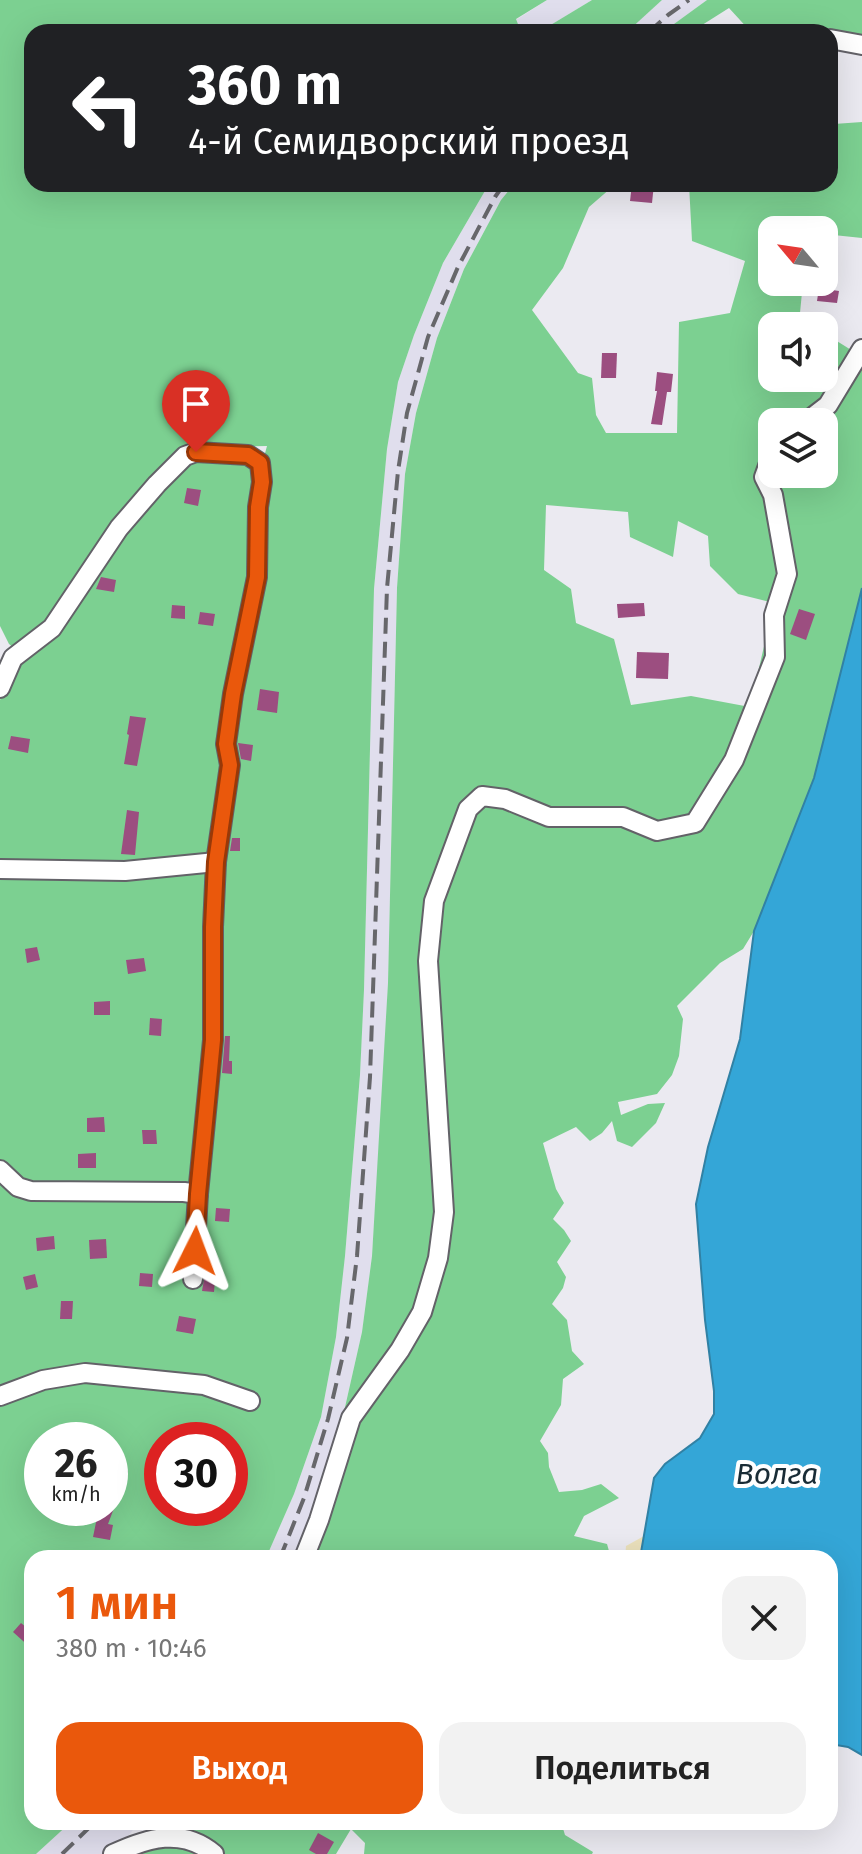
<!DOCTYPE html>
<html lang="ru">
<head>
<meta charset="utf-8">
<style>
  body { margin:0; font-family:"Fira Sans",sans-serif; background:#f2f2f2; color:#222; height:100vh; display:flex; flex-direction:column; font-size:30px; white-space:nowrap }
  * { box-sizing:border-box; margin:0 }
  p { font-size:26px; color:#767676 }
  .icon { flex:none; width:44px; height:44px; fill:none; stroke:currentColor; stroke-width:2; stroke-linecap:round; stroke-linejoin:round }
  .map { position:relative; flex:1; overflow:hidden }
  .side { position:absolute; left:24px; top:1550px; width:814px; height:280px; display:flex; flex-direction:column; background:#fff; border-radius:24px; box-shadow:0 8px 32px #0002 }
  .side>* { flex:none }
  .banner { position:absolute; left:24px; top:24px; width:814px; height:168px; border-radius:24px; box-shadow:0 8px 32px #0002; background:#202124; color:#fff; overflow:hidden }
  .needle { width:52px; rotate:299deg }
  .tools { position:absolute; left:758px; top:216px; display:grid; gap:16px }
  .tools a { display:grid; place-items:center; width:80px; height:80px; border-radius:16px; background:#fff; box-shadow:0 8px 32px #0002; font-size:40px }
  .speed { position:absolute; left:24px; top:1422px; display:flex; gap:16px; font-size:40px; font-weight:700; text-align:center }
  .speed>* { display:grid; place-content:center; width:104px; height:104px; border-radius:50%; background:#fff; box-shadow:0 8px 32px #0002; line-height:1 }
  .speed small { font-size:20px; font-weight:400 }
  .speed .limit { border:12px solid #d22; background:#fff; color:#111 }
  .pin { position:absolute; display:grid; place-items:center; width:68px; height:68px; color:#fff; margin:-82px -34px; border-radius:50% 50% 50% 0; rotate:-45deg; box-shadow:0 0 8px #0007 }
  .pin .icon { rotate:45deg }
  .me { position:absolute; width:88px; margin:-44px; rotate:3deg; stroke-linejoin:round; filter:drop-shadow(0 0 6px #0008) }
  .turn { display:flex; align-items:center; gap:28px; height:168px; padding:0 32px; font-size:36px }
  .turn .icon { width:104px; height:104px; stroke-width:2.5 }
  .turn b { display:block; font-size:56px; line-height:68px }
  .round { display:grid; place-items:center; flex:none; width:84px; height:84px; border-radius:24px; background:#f2f2f2 }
  .summary { display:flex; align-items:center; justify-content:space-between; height:136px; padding:0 32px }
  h1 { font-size:48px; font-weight:600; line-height:60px; color:#ea580c }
  .cta { display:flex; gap:16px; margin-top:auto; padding:16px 32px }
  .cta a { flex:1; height:92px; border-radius:24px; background:#ea580c; color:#fff; font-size:32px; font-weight:600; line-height:92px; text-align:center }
  .cta a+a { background:#f2f2f2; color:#222 }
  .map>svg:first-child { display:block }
  .built { fill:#e0deed }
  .green { fill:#7cd091; fill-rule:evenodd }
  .sand { fill:#ebe1bc }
  .water { fill:#34a6d7; stroke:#3181a4; stroke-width:2 }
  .building { fill:#9c4e80 }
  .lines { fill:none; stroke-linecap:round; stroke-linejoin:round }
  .street-casing { stroke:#636268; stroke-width:22 }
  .street { stroke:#fff; stroke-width:18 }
  .rail { stroke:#67676b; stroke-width:4; stroke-dasharray:16 8; stroke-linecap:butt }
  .route-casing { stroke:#983908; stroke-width:20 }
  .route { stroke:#ea580c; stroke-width:14 }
  .labels { text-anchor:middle; stroke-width:8; stroke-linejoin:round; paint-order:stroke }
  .water-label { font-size:30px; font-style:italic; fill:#192c36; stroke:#fff }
</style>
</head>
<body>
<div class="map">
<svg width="862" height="1854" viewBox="0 0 862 1854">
  <rect width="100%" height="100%" fill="#ebeaf1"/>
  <!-- built -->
  <g class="built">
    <polygon points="547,0 592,0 539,32 521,32 516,20"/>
    <polygon points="662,0 707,0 663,32 627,32"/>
    <polygon points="489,184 514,184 501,200 464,269 437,338 416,413 405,474 397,588 388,983 384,1073 372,1256 362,1332 343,1416 297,1558 266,1558 294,1494 321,1417 336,1337 345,1256 360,1075 364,990 374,589 387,449 398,382 414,335 443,263"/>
    <polygon points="71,1822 139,1822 129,1835 103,1854 36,1854"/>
  </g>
  <!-- green -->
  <g class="green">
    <path d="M0 0H547L516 19 521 32H32V184H489L443 263 414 335 398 382 387 449 374 589 364 990 360 1075 345 1256 336 1337 321 1417 294 1494 266 1558H32V1822H71L36 1854H0V1174L16 1191 182 1195 194 1204 231 741 264 457 267 446 191 447 51 624 14 648 9 644 0 626ZM42 1440H110V1508H42ZM162 1440H230V1508H162Z"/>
    <polygon points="592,0 662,0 627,32 539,32"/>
    <polygon points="707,0 862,0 862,40 830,32 751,32 729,8 691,32 663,32"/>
    <path d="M862 122V238L824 234V230H772V282H803L800 313 813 326H772V378H824V333L856 353 862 343V588L814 778 754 931 743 949 720 963 677 1006 683 1019 679 1056 672 1075 657 1094 618 1102 621 1115 648 1104 665 1103 656 1123 632 1147 617 1141 612 1121 602 1133 590 1141 576 1127 543 1143 556 1189 564 1203 553 1219 564 1230 571 1241 557 1262 566 1277 563 1288 552 1304 567 1320 572 1351 584 1364 563 1379 561 1405 540 1441 548 1453 549 1467 559 1492 582 1490 601 1484 619 1498 584 1516 574 1536 607 1544 611 1558H297L343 1416 362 1332 372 1256 388 983 397 588 405 474 416 413 437 338 464 269 501 200 514 184H612L611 188 589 207 563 268 532 310 578 373 592 378 596 415 606 433H677L679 322 730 313 745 261 692 241 689 184H830V133L834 124ZM772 422H824V474H772ZM546 505 628 512 630 537 673 557 678 521 708 536 710 566 738 594 774 603 750 707 691 696 631 705 614 639 576 623 571 589 544 570Z"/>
    <polygon points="194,458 255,464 253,577 210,856 122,868 0,865 0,700 18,664 121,530"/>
    <polygon points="212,870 210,1040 190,1187 30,1188 0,1165 0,873"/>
    <polygon points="163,1822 561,1822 565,1835 593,1852 592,1854 364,1854 365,1843 351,1829 336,1854 223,1854 211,1843 170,1831"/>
    <polygon points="162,1845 191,1848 200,1854 128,1854"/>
  </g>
  <!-- sand -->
  <polygon class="sand" points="644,1536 640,1558 625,1558 626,1546"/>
  <!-- water -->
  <polygon class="water" points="862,588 862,1755 848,1747 830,1744 830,1558 640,1558 654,1478 665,1464 700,1438 714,1414 714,1391 705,1320 696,1204 708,1147 740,1039 754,931 814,778"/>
  <!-- building -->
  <g class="building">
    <polygon points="632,184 654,184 652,203 630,201"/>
    <polygon points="819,288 839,291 837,303 817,301"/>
    <polygon points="602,353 617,353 616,378 601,378"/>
    <polygon points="657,372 673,374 671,392 667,392 662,425 651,424 657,391 655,391"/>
    <polygon points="187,488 201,490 198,506 184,503"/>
    <polygon points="101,577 116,580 114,592 96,589"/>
    <polygon points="644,603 645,616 618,618 617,604"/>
    <polygon points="172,605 185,606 185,619 171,618"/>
    <polygon points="799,609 815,614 806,640 790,634"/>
    <polygon points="200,612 215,614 213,626 198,624"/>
    <polygon points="637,652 669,653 668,679 636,678"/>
    <polygon points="260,689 279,692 277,713 257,710"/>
    <polygon points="130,716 146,718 137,766 124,764 129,735 127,734"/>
    <polygon points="11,736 30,739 28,753 8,749"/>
    <polygon points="238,743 253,745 251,761 241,759"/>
    <polygon points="127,810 139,812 135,855 121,854"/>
    <polygon points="232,838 240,838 240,851 230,851"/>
    <polygon points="37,947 40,960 27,963 25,949"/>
    <polygon points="144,958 146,971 128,974 126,960"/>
    <polygon points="110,1001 110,1015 94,1015 94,1002"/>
    <polygon points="150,1018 162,1019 161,1036 149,1035"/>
    <polygon points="225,1036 230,1036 229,1061 232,1061 232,1074 222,1073"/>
    <polygon points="104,1117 105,1132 87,1132 87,1118"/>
    <polygon points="142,1130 156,1130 157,1144 143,1144"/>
    <polygon points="96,1153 96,1168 78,1168 78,1154"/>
    <polygon points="216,1208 230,1209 229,1222 215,1221"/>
    <polygon points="54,1236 55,1249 37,1251 36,1238"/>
    <polygon points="106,1239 107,1258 90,1259 89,1240"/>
    <polygon points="206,1268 216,1269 214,1292 202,1291"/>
    <polygon points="140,1273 153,1274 152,1287 139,1286"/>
    <polygon points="35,1274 38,1287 26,1290 23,1277"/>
    <polygon points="61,1301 73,1301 72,1319 60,1319"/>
    <polygon points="179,1316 196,1319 193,1334 176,1331"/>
    <polygon points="110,1465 128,1471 108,1524 113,1525 110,1540 93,1537 99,1508 110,1508"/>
    <polygon points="21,1623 32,1632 32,1649 13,1632"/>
    <polygon points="318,1833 334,1842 327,1854 316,1854 309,1850"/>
  </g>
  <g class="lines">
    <!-- street casing -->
    <g class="street-casing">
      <g id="street">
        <polyline points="830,39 862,45"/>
        <polyline points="806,422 828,405 862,349"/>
        <polyline points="0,688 13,658 52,628 119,528 157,484 185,456 196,452 248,455 260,463 262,482 258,507 257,577 233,694 226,744 230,765 216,862 213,927 213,1040 198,1194 193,1279"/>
        <polyline points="0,869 125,871 216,862"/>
        <polyline points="0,1170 18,1187 31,1191 184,1192 198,1194"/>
        <polyline points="0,1396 43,1380 85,1373 204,1385 250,1401"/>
        <polyline points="304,1558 319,1520 351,1418 400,1350 422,1312 438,1258 444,1212 428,961 434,901 468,809 482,796 505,799 549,817 623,817 657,831 695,823 734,760 775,657 774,615 787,574 773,495 764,477 772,455"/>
        <path d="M113 1854C147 1838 182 1827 214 1854"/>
      </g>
    </g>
    <!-- street -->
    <use href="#street" class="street"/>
    <!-- rail -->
    <g class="rail">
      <polyline points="649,32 668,15 689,0"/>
      <polyline points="280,1558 304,1498 328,1419 347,1338 357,1256 370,1077 387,588 398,471 407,413 428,337 458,267 495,197 504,184"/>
      <polyline points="62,1854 95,1822"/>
    </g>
  </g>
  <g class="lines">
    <!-- route casing -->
    <g class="route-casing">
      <polyline id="route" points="195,1251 198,1194 213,1040 213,927 216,862 230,765 226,744 233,694 257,577 258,507 262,482 260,463 248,455 196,452"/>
    </g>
    <!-- route -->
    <use href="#route" class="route"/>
  </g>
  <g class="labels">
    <!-- water labels -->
    <g class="water-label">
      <text x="777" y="1484">Волга</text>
    </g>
  </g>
</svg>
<div class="tools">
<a><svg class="needle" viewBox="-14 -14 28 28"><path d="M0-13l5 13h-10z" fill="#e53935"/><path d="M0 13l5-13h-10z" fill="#767676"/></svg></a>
<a><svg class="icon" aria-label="sound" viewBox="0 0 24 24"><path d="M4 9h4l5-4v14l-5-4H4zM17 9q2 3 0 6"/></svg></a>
<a><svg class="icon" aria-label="layers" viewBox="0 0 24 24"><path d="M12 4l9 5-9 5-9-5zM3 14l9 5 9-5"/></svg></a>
</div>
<div class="speed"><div>26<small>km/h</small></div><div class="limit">30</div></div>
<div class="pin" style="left:196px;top:452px;background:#d93025"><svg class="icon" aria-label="arrive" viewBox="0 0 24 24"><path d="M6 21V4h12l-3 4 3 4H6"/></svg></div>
<svg class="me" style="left:195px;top:1251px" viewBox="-20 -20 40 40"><path d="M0-17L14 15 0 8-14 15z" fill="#ea580c" stroke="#fff" stroke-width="4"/></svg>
<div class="banner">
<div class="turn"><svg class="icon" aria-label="left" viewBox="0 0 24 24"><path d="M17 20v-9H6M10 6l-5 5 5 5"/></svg><div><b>360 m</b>4-й Семидворский проезд</div></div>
</div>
<section class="side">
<div class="summary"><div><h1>1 мин</h1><p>380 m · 10:46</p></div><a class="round"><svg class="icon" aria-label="close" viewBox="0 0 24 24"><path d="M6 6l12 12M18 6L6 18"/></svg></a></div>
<div class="cta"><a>Выход</a><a>Поделиться</a></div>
</section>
</div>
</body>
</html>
